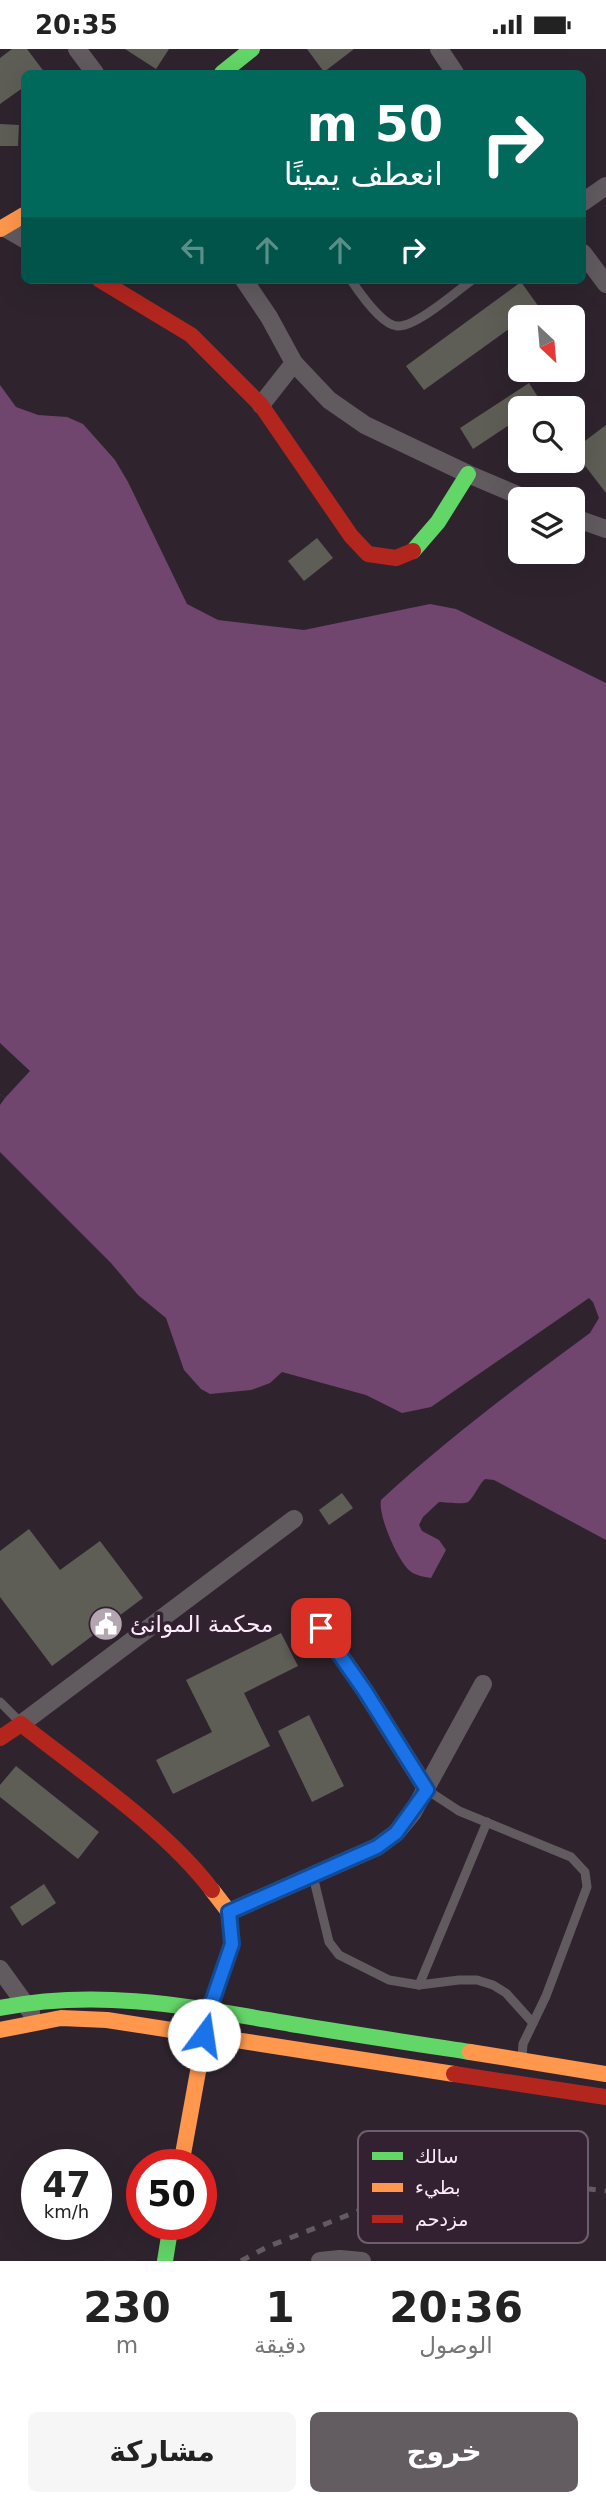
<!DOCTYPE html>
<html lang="ar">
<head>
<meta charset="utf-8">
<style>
  body { margin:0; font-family:"DejaVu Sans","Noto Sans Arabic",sans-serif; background:#f6f6f6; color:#222; direction:rtl; height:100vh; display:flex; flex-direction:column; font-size:26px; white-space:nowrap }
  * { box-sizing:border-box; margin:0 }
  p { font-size:23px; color:#767676 }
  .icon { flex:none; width:38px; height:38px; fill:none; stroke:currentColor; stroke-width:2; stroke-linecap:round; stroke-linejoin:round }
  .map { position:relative; height:2212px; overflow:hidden; direction:ltr }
  .panel { display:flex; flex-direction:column; background:#fff; flex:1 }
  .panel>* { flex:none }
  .banner { position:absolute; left:21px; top:21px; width:565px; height:214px; border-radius:10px; box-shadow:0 7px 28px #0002; direction:rtl; background:#00695c; color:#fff; overflow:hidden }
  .needle { width:46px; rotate:154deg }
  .buttons { position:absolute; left:508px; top:256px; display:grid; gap:14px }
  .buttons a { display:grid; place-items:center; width:77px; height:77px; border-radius:10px; background:#fff; box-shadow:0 7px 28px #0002; font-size:35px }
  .speed { position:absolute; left:21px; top:2100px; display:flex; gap:14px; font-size:35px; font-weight:700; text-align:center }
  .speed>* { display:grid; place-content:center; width:91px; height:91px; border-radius:50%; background:#fff; box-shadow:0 7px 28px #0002; line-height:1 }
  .speed small { font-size:18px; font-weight:400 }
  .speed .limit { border:10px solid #d22; background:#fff; color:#111 }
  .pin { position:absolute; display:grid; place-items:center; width:60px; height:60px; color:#fff; margin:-30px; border-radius:14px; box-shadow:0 4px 10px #0006 }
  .me { position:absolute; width:77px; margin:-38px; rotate:14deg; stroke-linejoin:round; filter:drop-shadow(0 0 5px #0008) }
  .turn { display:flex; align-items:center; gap:24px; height:147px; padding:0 28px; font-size:32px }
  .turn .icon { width:91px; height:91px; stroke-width:2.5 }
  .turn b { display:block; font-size:49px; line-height:60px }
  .lanes { display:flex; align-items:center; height:66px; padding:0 28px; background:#0003; justify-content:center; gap:35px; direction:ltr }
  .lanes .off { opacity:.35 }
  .eta { display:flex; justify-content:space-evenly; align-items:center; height:119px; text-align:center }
  .eta b { font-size:42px; font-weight:700; line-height:49px }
  .primary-button { display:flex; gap:14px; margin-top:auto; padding:14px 28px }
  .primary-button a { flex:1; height:80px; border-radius:10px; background:#635d62; color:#fff; font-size:28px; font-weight:700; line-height:80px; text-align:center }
  .primary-button a+a { background:#f6f6f6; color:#222 }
  .status { display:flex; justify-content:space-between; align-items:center; height:49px; padding:0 35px; background:#fff; direction:ltr }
  .status svg { height:19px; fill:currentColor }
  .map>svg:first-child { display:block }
  .water { fill:#71466e }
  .pier { fill:#2f242e }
  .building { fill:#5f5e56 }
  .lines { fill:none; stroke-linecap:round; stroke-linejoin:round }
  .lane { stroke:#615b60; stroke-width:9 }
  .street { stroke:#615b60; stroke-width:18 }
  .fast { stroke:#63d668; stroke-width:16 }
  .slow { stroke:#ff974d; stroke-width:16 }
  .jam { stroke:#b3261e; stroke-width:16 }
  .rail { stroke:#625b61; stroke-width:5; stroke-dasharray:9 9; stroke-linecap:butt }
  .route-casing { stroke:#114b97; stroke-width:18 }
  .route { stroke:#1a73e8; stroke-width:12 }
  .labels { text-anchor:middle; stroke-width:7; stroke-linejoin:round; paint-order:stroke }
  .poi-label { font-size:23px; fill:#faecf8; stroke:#332031; text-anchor:start }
  .key { fill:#332031; stroke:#6f5d6d; stroke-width:2 }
  .key-label { font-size:19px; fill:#faecf8 }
</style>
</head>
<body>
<div class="status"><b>20:35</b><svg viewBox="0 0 49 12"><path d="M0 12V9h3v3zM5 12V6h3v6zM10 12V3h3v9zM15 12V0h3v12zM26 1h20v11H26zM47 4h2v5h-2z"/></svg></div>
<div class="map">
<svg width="606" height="2212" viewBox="0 0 606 2212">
  <rect width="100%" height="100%" fill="#2f242e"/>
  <!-- water -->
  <path class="water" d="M0 336 16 358 38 366 67 368 83 375 115 411 128 433 187 555 218 571 304 581 430 555 456 560 606 634V1491L494 1431 485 1430C479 1435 473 1450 468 1453 462 1456 446 1453 439 1453L423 1468 419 1476 422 1482 439 1491 446 1501 431 1529C424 1528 415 1526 410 1522 397 1511 378 1466 381 1451 447 1390 518 1337 590 1284L599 1269 593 1253 589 1249 431 1358 402 1364 366 1346 282 1323 270 1334 251 1341 210 1345 201 1340 184 1321 166 1269 138 1246 111 1214 0 1103V1056L5 1049 0 1045Z"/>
  <!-- pier -->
  <polygon class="pier" points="0,994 30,1022 5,1049 0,1045"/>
  <!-- building -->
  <g class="building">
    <polygon points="12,0 27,0 45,24 24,24 24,38 0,55 0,9"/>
    <polygon points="125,0 169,0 156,20"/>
    <polygon points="307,0 354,0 324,23"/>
    <polygon points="0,75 19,76 18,97 0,97"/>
    <polygon points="521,233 539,258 525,268 520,268 520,272 424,341 406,317"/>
    <polygon points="529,334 545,359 520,359 520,369 473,400 460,379"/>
    <polygon points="606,376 606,444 573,401"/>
    <polygon points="317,489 333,509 304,532 288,512"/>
    <polygon points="342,1444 353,1459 329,1476 319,1461"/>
    <polygon points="29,1480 60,1521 100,1492 143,1549 52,1617 0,1548 0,1502"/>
    <polygon points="281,1584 298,1617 244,1644 270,1697 173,1745 156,1711 212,1683 186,1631"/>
    <polygon points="309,1666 344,1737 312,1753 278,1682"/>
    <polygon points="16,1717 99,1783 78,1810 0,1748 0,1736"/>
    <polygon points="44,1835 56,1854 22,1877 10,1858"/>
  </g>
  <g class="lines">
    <!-- lane -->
    <g class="lane">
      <path d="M351 231C359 243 382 276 397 277 415 279 457 242 472 231"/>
      <polyline points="0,1653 21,1674"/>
      <polyline points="427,1741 459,1762 571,1808 585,1823 587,1838 546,1947 523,1995 522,2010"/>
      <polyline points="313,1827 329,1893 339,1906 389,1931 419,1936 459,1931 477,1931 493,1936 506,1944 533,1974"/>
      <polyline points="419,1936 487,1773"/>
    </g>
    <!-- street -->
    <g class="street">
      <polyline points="77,0 95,24"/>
      <polyline points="439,0 455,24"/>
      <polyline points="583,153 606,137"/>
      <polyline points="5,179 24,190"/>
      <polyline points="583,204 606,235"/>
      <polyline points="244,231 269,268 294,314 329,351 365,376 468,425 527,450"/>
      <polyline points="261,356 294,314"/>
      <polyline points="572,468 606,480"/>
      <polyline points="307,1558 365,1642 427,1741"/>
      <polyline points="21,1675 294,1470"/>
      <polyline points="229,1863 377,1798 396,1784 413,1763 483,1635"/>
      <polyline points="0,1920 31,1963"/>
      <polyline points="320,2212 340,2210 362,2212"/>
    </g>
    <!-- fast -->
    <g class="fast">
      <polyline points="222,24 252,0"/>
      <polyline points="413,502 438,473 468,425"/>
      <path d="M0 1959C100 1939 192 1958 291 1975 351 1985 411 1994 470 2003"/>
      <polyline points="165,2212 171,2175"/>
    </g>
    <!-- slow -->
    <g class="slow">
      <polyline points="0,180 24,166"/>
      <polyline points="0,1981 61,1969 107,1971 454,2025"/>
      <polyline points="470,2003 606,2025"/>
      <polyline points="181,2116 209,1962 232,1895 229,1863 212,1841"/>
    </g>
    <!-- jam -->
    <g class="jam">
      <polyline points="100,231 191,286 261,356 351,487 368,505 396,509 413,502"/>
      <path d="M0 1689 21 1675C83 1724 165 1779 212 1841"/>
      <polyline points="454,2025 606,2048"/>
    </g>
    <!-- rail -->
    <polyline class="rail" points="241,2212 267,2198 371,2157 469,2134 553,2136 606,2142"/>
  </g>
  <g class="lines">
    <!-- route casing -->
    <g class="route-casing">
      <polyline id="route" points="204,1986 209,1962 232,1895 229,1863 377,1798 396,1784 427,1741 365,1642 321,1579"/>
    </g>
    <!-- route -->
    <use href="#route" class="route"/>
  </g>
  <!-- icons -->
  <defs>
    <g id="civic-disc" transform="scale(1.75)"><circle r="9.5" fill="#b3a6b1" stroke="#332031"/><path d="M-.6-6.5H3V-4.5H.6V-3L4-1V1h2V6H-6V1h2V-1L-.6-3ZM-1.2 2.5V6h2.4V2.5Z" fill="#fff"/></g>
  </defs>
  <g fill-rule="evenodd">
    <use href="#civic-disc" x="106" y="1575"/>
  </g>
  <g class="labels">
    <!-- poi labels -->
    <g class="poi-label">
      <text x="130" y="1583">محكمة الموانئ</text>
    </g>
  </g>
  <!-- legend -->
  <rect x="358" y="2082" width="230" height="112" rx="10" class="key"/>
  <rect x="372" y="2103" width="31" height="8" fill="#63d668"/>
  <rect x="372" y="2134" width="31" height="9" fill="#ff974d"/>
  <rect x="372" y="2166" width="31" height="8" fill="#b3261e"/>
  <g class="key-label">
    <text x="415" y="2114">سالك</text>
    <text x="415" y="2145">بطيء</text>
    <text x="415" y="2177">مزدحم</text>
  </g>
</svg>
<div class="buttons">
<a><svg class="needle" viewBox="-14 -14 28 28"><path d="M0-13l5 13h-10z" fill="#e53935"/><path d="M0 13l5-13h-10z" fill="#767676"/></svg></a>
<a><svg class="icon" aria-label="search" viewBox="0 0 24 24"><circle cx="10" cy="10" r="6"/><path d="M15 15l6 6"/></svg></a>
<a><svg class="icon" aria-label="layers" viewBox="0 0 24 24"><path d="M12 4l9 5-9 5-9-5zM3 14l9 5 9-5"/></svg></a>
</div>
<div class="speed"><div>47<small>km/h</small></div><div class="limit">50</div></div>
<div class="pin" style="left:321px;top:1579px;background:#d93025"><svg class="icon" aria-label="arrive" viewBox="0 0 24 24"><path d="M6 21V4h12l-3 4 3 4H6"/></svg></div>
<svg class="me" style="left:204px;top:1986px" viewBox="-20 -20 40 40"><circle r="19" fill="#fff"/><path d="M0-13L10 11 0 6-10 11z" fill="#1a73e8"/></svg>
<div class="banner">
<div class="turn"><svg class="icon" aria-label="right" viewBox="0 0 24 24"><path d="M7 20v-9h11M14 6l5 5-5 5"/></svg><div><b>50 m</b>انعطف يمينًا</div></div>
<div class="lanes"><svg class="icon off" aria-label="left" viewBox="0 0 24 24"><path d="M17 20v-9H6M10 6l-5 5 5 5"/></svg><svg class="icon off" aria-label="ahead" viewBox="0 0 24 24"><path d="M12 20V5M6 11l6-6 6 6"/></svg><svg class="icon off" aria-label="ahead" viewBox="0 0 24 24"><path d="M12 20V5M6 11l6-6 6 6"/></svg><svg class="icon" aria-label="right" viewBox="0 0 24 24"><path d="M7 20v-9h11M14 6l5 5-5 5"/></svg></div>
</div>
</div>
<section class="panel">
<div class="eta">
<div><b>20:36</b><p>الوصول</p></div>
<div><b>1</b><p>دقيقة</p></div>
<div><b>230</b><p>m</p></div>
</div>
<div class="primary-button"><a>خروج</a><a>مشاركة</a></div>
</section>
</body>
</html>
